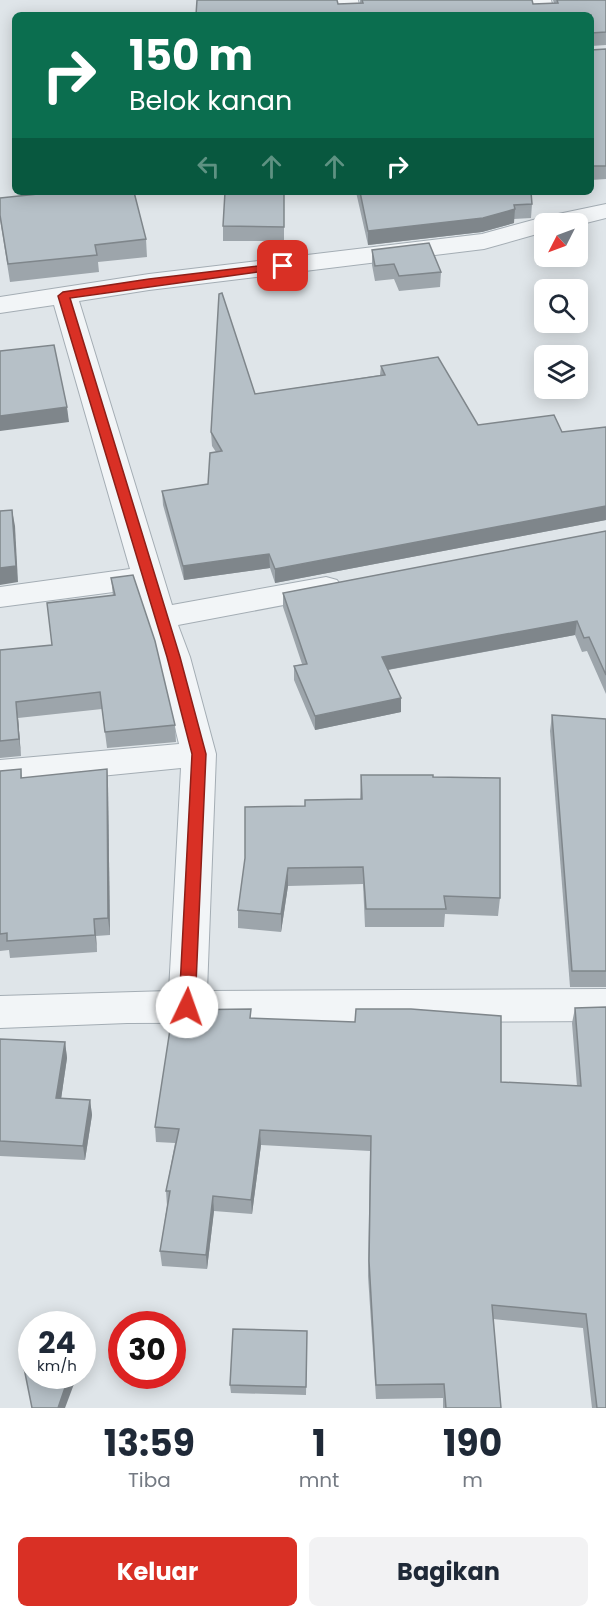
<!DOCTYPE html>
<html lang="id">
<head>
<meta charset="utf-8">
<style>
  body { margin:0; font-family:Poppins,sans-serif; background:#f2f2f3; color:#1f2937; height:100vh; display:flex; flex-direction:column; font-size:22px; white-space:nowrap }
  * { box-sizing:border-box; margin:0 }
  p { font-size:20px; color:#747a83 }
  .icon { flex:none; width:33px; height:33px; fill:none; stroke:currentColor; stroke-width:2; stroke-linecap:round; stroke-linejoin:round }
  .map { position:relative; height:1408px; overflow:hidden }
  .panel { display:flex; flex-direction:column; background:#fff; flex:1 }
  .panel>* { flex:none }
  .banner { position:absolute; left:12px; top:12px; width:582px; height:183px; border-radius:9px; box-shadow:0 3px 15px #0003; background:#0b6e4f; color:#fff; overflow:hidden }
  .needle { width:39px; rotate:228deg }
  .buttons { position:absolute; left:534px; top:213px; display:grid; gap:12px }
  .buttons a { display:grid; place-items:center; width:54px; height:54px; border-radius:9px; background:#fff; box-shadow:0 3px 15px #0003; font-size:30px }
  .speed { position:absolute; left:18px; top:1311px; display:flex; gap:12px; font-size:30px; font-weight:700; text-align:center }
  .speed>* { display:grid; place-content:center; width:78px; height:78px; border-radius:50%; background:#fff; box-shadow:0 3px 15px #0003; line-height:1 }
  .speed small { font-size:15px; font-weight:400 }
  .speed .limit { border:9px solid #d22; background:#fff; color:#111 }
  .pin { position:absolute; display:grid; place-items:center; width:51px; height:51px; color:#fff; margin:-26px; border-radius:12px; box-shadow:0 3px 9px #0006 }
  .me { position:absolute; width:66px; margin:-33px; rotate:3deg; stroke-linejoin:round; filter:drop-shadow(0 0 4px #0008) }
  .turn { display:flex; align-items:center; gap:21px; height:126px; padding:0 18px; font-size:27px }
  .turn .icon { width:78px; height:78px; stroke-width:2.5 }
  .turn b { display:block; font-size:42px; line-height:51px }
  .lanes { display:flex; align-items:center; height:57px; padding:0 18px; background:#0003; justify-content:center; gap:30px; direction:ltr }
  .lanes .off { opacity:.35 }
  .eta { display:flex; justify-content:space-evenly; align-items:center; height:102px; text-align:center }
  .eta b { font-size:36px; font-weight:700; line-height:42px }
  .action { display:flex; gap:12px; margin-top:auto; padding:12px 18px }
  .action a { flex:1; height:69px; border-radius:9px; background:#d93025; color:#fff; font-size:24px; font-weight:700; line-height:69px; text-align:center }
  .action a+a { background:#f2f2f3; color:#1f2937 }
  .map>svg:first-child { display:block }
  .lines { fill:none; stroke-linecap:round; stroke-linejoin:round }
  .minor-casing { stroke:#a4adb4; stroke-width:2 }
  .minor { fill:#f2f5f7; fill-rule:evenodd }
  .wall { fill:#9da5ab }
  .shaded-wall { fill:#7f868b }
  .building { fill:#b6c0c7; stroke:#7f868b; stroke-width:1.5 }
  .route { fill:#d93025; stroke:#8d1f18; stroke-width:1.5 }
</style>
</head>
<body>
<div class="map">
<svg width="606" height="1408" viewBox="0 0 606 1408">
  <rect width="100%" height="100%" fill="#dfe5e9"/>
  <g class="lines">
    <!-- minor casing -->
    <g class="minor-casing">
      <g id="minor">
        <polygon points="336,0 358,0 361,15 339,15"/>
        <polygon points="529,0 551,0 555,15 533,15"/>
        <polygon points="606,204 606,218 578,225 544,224 544,232 484,249 149,290 79,301 172,605 326,577 337,580 342,587 337,594 326,597 178,625 190,657 216,754 207,991 606,989 606,1021 127,1023 0,1028 0,996 169,991 181,768 0,786 0,760 179,744 158,657 136,589 0,607 0,587 130,569 54,305 0,313 0,297 149,274 482,234 544,217"/>
      </g>
    </g>
    <!-- minor -->
    <use href="#minor" class="minor"/>
  </g>
  <!-- wall -->
  <g class="wall">
    <polygon points="360,0 532,0 533,4 554,3 553,0 606,0 606,45 591,46 338,4 360,3"/>
    <polygon points="606,49 606,179 591,180 591,50"/>
    <polygon points="284,192 284,241 223,241 223,226"/>
    <polygon points="356,192 575,192 575,194 531,194 532,204 531,218 514,219 514,223 482,232 368,245"/>
    <polygon points="0,198 146,239 147,257 98,262 99,272 10,282 0,219"/>
    <polygon points="372,250 441,272 440,287 399,291 394,279 375,281 372,265"/>
    <polygon points="381,366 478,425 562,432 606,427 606,520 275,583 270,568 184,580 163,505 162,491 208,484 216,452 212,446 211,432 255,394 380,375"/>
    <polygon points="606,531 606,694 587,651 582,652 575,635 388,670 401,712 315,730 294,680 294,666 302,664 283,607 283,593"/>
    <polygon points="111,578 175,725 176,742 107,748 102,709 18,718 21,756 0,758 0,650 52,645 113,596"/>
    <polygon points="552,715 606,719 606,987 570,987 550,731"/>
    <polygon points="21,769 22,778 107,769 108,785 110,935 96,936 97,952 10,958 9,950 0,951 0,771"/>
    <polygon points="361,775 433,777 500,898 498,916 445,914 444,927 365,927 363,884 288,886 281,932 238,928 238,910 305,806 360,799"/>
    <polygon points="575,1008 606,1408 592,1408 583,1328 493,1319 501,1408 443,1408 443,1398 376,1399 368,1276 370,1151 261,1145 252,1214 214,1211 207,1269 162,1266 160,1251 167,1206 166,1191 175,1143 156,1142 155,1127 251,1018 501,1082 577,1086 572,1023"/>
    <polygon points="0,1039 65,1042 67,1058 61,1099 90,1100 92,1115 85,1160 0,1156"/>
    <polygon points="307,1331 306,1395 231,1393 230,1385"/>
  </g>
  <!-- shaded-wall -->
  <g class="shaded-wall">
    <polygon points="515,209 514,223 482,232 368,245 368,231"/>
    <polygon points="67,407 69,422 0,431 0,416"/>
    <polygon points="606,506 606,520 275,583 275,569"/>
    <polygon points="12,510 15,526 18,582 0,585 0,568"/>
    <polygon points="269,554 270,568 184,580 183,566"/>
    <polygon points="577,621 575,635 381,671 382,657"/>
    <polygon points="401,698 401,712 315,730 315,716"/>
    <polygon points="16,702 18,718 21,756 19,739"/>
    <polygon points="107,769 108,785 110,935 108,918"/>
    <polygon points="288,868 288,886 281,932 281,914"/>
    <polygon points="94,919 96,936 97,952 95,935"/>
    <polygon points="65,1042 67,1058 59,1113 56,1098"/>
    <polygon points="90,1100 92,1115 85,1160 83,1146"/>
    <polygon points="260,1130 261,1145 252,1214 251,1200"/>
    <polygon points="213,1196 214,1211 207,1269 206,1255"/>
    <polygon points="82,1342 84,1353 82,1358"/>
    <polygon points="69,1376 77,1376 65,1408 58,1408"/>
  </g>
  <!-- building -->
  <g class="building">
    <polygon points="197,0 337,0 338,4 363,3 362,0 532,0 533,4 558,3 557,0 606,0 606,32 591,33 591,15 196,15"/>
    <polygon points="606,49 606,166 591,166 591,50"/>
    <polygon points="57,192 134,192 146,239 95,245 97,255 8,264 0,215 0,198"/>
    <polygon points="225,192 284,192 284,227 223,226"/>
    <polygon points="360,192 531,192 532,204 514,205 515,209 483,218 368,231"/>
    <polygon points="429,243 441,272 399,276 394,264 375,266 372,250"/>
    <polygon points="222,293 255,394 385,375 381,366 438,357 478,425 554,415 562,432 606,427 606,506 275,569 269,554 183,566 162,491 208,484 210,453 222,451 211,432 219,294"/>
    <polygon points="54,345 67,407 0,416 0,351"/>
    <polygon points="12,510 16,566 0,568 0,511"/>
    <polygon points="606,531 606,675 589,637 584,638 577,621 382,657 401,698 315,716 294,666 307,664 283,593"/>
    <polygon points="133,575 155,641 175,725 105,732 100,692 16,702 19,739 0,741 0,650 52,645 47,603 115,595 111,578"/>
    <polygon points="552,715 606,719 606,971 572,971"/>
    <polygon points="21,769 21,778 107,769 108,918 94,919 95,935 7,941 7,933 0,934 0,771"/>
    <polygon points="361,775 433,775 433,777 500,778 500,898 444,896 446,909 366,909 363,867 288,868 281,914 238,910 245,858 245,807 305,806 305,800 362,799"/>
    <polygon points="606,1007 606,1408 597,1408 586,1314 492,1305 501,1408 446,1408 444,1384 376,1385 369,1261 371,1136 260,1130 251,1200 213,1196 206,1255 160,1251 170,1191 166,1191 179,1129 155,1127 173,1010 251,1009 250,1018 355,1022 356,1009 411,1009 501,1016 501,1082 581,1086 575,1008"/>
    <polygon points="0,1039 65,1042 56,1098 90,1100 83,1146 0,1141"/>
    <polygon points="233,1329 307,1331 306,1387 230,1385"/>
    <polygon points="32,1332 32,1376 69,1376 58,1408 32,1408 22,1358"/>
  </g>
  <!-- route -->
  <polygon class="route" points="283,263 288,266 286,268 70,298 180,657 206,754 195,1007 193,1011 187,1013 182,1011 179,1007 192,754 167,657 58,296 63,292 149,279"/>
</svg>
<div class="buttons">
<a><svg class="needle" viewBox="-14 -14 28 28"><path d="M0-13l5 13h-10z" fill="#e53935"/><path d="M0 13l5-13h-10z" fill="#747a83"/></svg></a>
<a><svg class="icon" aria-label="search" viewBox="0 0 24 24"><circle cx="10" cy="10" r="6"/><path d="M15 15l6 6"/></svg></a>
<a><svg class="icon" aria-label="layers" viewBox="0 0 24 24"><path d="M12 4l9 5-9 5-9-5zM3 14l9 5 9-5"/></svg></a>
</div>
<div class="speed"><div>24<small>km/h</small></div><div class="limit">30</div></div>
<div class="pin" style="left:283px;top:266px;background:#d93025"><svg class="icon" aria-label="arrive" viewBox="0 0 24 24"><path d="M6 21V4h12l-3 4 3 4H6"/></svg></div>
<svg class="me" style="left:187px;top:1007px" viewBox="-20 -20 40 40"><circle r="19" fill="#fff"/><path d="M0-13L10 11 0 6-10 11z" fill="#d93025"/></svg>
<div class="banner">
<div class="turn"><svg class="icon" aria-label="right" viewBox="0 0 24 24"><path d="M7 20v-9h11M14 6l5 5-5 5"/></svg><div><b>150 m</b>Belok kanan</div></div>
<div class="lanes"><svg class="icon off" aria-label="left" viewBox="0 0 24 24"><path d="M17 20v-9H6M10 6l-5 5 5 5"/></svg><svg class="icon off" aria-label="ahead" viewBox="0 0 24 24"><path d="M12 20V5M6 11l6-6 6 6"/></svg><svg class="icon off" aria-label="ahead" viewBox="0 0 24 24"><path d="M12 20V5M6 11l6-6 6 6"/></svg><svg class="icon" aria-label="right" viewBox="0 0 24 24"><path d="M7 20v-9h11M14 6l5 5-5 5"/></svg></div>
</div>
</div>
<section class="panel">
<div class="eta">
<div><b>13:59</b><p>Tiba</p></div>
<div><b>1</b><p>mnt</p></div>
<div><b>190</b><p>m</p></div>
</div>
<div class="action"><a>Keluar</a><a>Bagikan</a></div>
</section>
</body>
</html>
